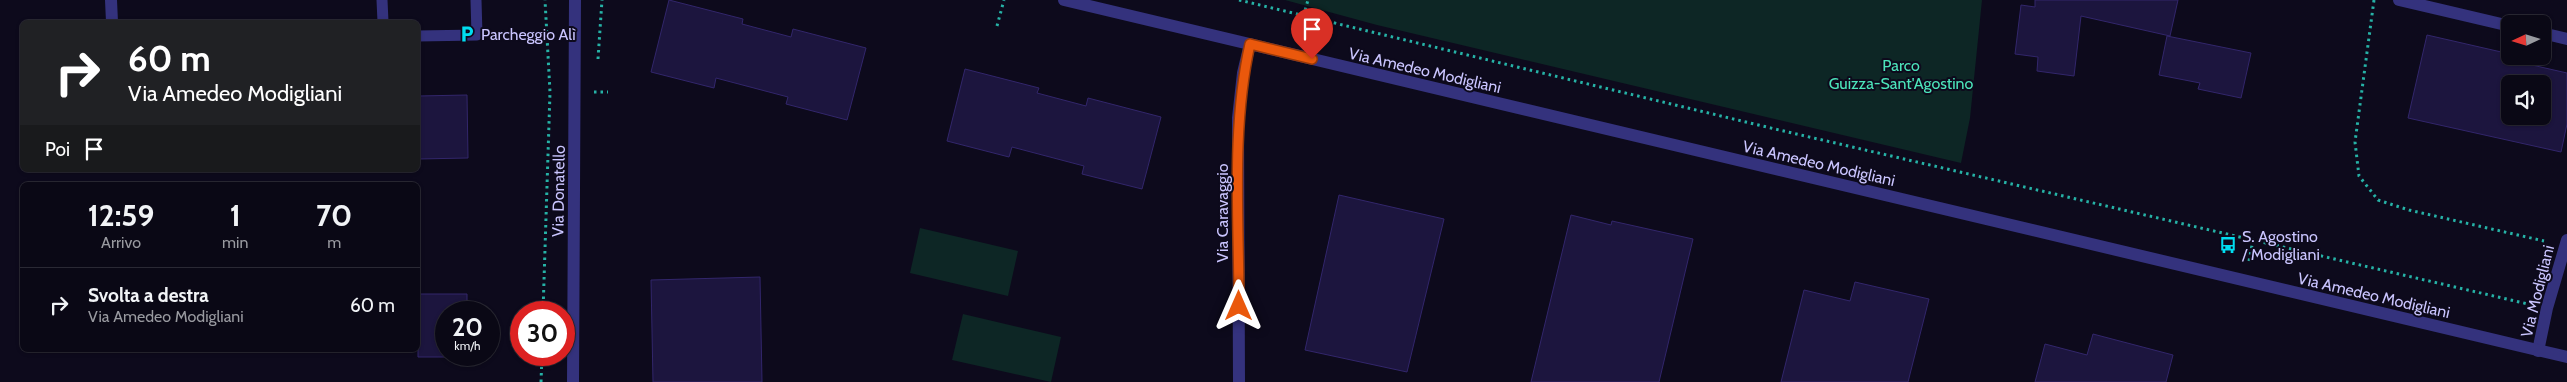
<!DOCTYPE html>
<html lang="it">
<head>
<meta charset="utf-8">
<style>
  body { margin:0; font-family:Cabin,sans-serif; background:#181622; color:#f1f3f6; height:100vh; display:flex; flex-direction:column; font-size:19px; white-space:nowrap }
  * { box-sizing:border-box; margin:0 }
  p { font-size:16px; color:#999aa0 }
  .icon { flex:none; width:28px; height:28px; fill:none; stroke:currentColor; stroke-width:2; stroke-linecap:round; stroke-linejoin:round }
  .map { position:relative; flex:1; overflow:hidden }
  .details { position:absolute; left:20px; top:182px; width:400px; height:170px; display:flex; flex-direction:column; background:#0a0815; border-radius:8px; box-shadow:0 1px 4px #0004,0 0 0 1px #2a2934 }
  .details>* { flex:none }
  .guide { position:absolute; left:20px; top:20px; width:400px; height:152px; border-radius:8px; box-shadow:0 1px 4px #0004,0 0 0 1px #2a2934; background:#202124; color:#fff; overflow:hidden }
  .needle { width:32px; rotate:266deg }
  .tools { position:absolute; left:2501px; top:15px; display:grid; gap:10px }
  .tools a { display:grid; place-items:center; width:50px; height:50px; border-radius:8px; background:#0a0815; box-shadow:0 1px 4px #0004,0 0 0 1px #2a2934; font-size:25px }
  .speed { position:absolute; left:435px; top:301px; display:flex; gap:10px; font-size:25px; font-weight:700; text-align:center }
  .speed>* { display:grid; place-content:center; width:65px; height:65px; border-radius:50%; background:#0a0815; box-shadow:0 1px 4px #0004,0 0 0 1px #2a2934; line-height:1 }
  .speed small { font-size:12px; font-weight:400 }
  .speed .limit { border:8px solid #d22; background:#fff; color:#111 }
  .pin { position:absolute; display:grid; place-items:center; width:42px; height:42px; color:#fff; margin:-51px -21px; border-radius:50% 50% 50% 0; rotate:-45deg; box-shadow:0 0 5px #0007 }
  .pin .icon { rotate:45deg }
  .me { position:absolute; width:55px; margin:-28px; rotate:0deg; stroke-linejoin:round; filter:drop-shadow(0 0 4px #0008) }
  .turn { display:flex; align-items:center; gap:18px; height:105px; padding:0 25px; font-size:22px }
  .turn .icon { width:65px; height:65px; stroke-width:2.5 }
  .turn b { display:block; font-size:35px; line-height:42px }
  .then { display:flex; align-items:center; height:48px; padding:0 25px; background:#0003; gap:10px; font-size:19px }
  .eta { display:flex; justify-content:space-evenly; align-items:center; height:85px; text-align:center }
  .eta b { font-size:30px; font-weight:800; line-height:35px }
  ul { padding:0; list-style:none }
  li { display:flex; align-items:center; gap:15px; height:75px; padding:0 25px; border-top:1px solid #2a2934 }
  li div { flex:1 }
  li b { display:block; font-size:19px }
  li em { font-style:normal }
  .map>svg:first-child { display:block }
  .green { fill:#0d2625 }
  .building { fill:#1c153e; stroke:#32266b; fill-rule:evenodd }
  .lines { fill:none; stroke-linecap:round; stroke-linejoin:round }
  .path { stroke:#26b2a6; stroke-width:3; stroke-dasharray:2.5 4; stroke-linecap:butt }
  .service { stroke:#34327d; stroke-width:11 }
  .minor { stroke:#34327d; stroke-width:12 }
  .tertiary { stroke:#34327d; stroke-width:12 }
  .route-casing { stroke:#983908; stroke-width:12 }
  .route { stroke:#ea580c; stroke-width:9 }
  .labels { text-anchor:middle; stroke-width:4; stroke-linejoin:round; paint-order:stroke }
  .poi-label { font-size:16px; fill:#cac5ff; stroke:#0d0a1c; text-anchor:start }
  .park-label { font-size:16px; fill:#4ce4ba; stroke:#0d0a1c }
  .street-label { font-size:16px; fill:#cac5ff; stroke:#0d0a1c }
</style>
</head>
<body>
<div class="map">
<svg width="2567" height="382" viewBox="0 0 2567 382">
  <rect width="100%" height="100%" fill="#0d0a1c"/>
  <!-- green -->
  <g class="green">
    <polygon points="1285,0 1982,0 1970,118 1961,163 1377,25"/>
    <polygon points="920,228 1018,251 1008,296 910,273"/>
    <polygon points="963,314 1061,337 1051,382 952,360"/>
  </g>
  <!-- building -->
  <g class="building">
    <polygon points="669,0 743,19 742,24 791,37 793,29 866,48 847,120 786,104 788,97 716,78 714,88 651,72"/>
    <polygon points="2035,0 2178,0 2170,36 2081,16 2074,76 2037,71 2038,57 2015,54 2021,5 2035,7"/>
    <path d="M2427 35 2510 54V60L2567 73V124L2561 152 2408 118ZM2510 84H2542V116H2510Z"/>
    <polygon points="2167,36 2251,53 2241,98 2198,89 2200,83 2159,75"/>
    <polygon points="965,69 1039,88 1037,93 1086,106 1088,98 1161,117 1142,189 1082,174 1084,166 1012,147 1009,157 947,141"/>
    <polygon points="467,95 468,158 418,159 418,96"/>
    <polygon points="1339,195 1444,219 1407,372 1305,350"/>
    <polygon points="1571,215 1611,225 1612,221 1693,239 1659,382 1531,382"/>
    <polygon points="760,277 762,382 653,382 651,280"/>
    <polygon points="1855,282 1929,299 1908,382 1781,382 1804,290 1850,301"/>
    <polygon points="418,294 467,294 467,312 446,312 446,355 467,355 467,357 418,357"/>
    <polygon points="2093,334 2173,355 2166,382 2035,382 2045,344 2087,355"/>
  </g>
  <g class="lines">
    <!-- path -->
    <g class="path">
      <polyline points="1239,0 1775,129 2528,304"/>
      <polyline points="2374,0 2355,142 2359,176 2378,200 2409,210 2544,241"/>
      <polyline points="997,26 1004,0"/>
      <polyline points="1298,35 1308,0"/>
      <polyline points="598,59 602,0"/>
      <polyline points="594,92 608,92"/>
      <polyline points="2249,261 2253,240"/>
      <polyline points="543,312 550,92 545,0"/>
      <polyline points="541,382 542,355"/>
    </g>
    <!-- service -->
    <g class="service">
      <polyline points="382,0 383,22"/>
      <polyline points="418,36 477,35 476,0"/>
    </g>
    <!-- minor -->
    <g class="minor">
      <polyline points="111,0 112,22"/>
      <polyline points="2399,0 2510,26"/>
      <polyline points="2542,33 2567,39"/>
      <polyline points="2538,351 2547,308 2567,240"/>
      <polyline points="573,382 575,0"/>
      <polyline points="1239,382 1238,118 1243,73 1250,44"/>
    </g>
    <!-- tertiary -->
    <polyline class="tertiary" points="1064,0 2567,357"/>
  </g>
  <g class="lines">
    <!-- route casing -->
    <g class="route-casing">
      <path id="route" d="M1239 306C1239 219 1231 129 1250 44L1312 59"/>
    </g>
    <!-- route -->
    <use href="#route" class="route"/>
  </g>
  <!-- icons -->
  <defs>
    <g id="parking-bare" transform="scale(1.35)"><path d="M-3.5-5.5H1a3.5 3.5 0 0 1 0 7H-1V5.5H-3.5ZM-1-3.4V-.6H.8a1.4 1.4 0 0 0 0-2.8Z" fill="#00ddf0" stroke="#0d0a1c" stroke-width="2.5" paint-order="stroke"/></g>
    <g id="bus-bare" transform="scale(1.35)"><path d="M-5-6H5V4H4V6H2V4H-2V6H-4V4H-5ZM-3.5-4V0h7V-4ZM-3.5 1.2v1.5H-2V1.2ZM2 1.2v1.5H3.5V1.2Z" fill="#00ddf0" stroke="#0d0a1c" stroke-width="2.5" paint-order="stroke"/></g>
  </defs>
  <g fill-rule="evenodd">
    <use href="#parking-bare" x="467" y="34"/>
    <use href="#bus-bare" x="2228" y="245"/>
  </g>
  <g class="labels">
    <!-- poi labels -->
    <g class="poi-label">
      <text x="481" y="40">Parcheggio Alì</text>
      <text x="2242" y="242">S. Agostino<tspan x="2242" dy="18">/ Modigliani</tspan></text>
    </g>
    <!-- park labels -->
    <g class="park-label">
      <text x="1901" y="71">Parco<tspan x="1901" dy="18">Guizza-Sant'Agostino</tspan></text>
    </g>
    <!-- street labels -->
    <g class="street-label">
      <text transform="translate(1425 70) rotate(13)" y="6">Via Amedeo Modigliani</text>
      <text transform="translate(1819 163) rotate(13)" y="6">Via Amedeo Modigliani</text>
      <text transform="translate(558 191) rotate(-89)" y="6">Via Donatello</text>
      <text transform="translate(1222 213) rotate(-90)" y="6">Via Caravaggio</text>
      <text transform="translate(2537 291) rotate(-76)" y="6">Via Modigliani</text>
      <text transform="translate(2374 295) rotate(13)" y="6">Via Amedeo Modigliani</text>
    </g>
  </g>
</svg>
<div class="tools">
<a><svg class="needle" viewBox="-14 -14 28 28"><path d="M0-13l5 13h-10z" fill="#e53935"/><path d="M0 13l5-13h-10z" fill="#999aa0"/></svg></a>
<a><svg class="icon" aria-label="sound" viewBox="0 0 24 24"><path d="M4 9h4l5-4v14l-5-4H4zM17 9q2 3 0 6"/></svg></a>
</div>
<div class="speed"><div>20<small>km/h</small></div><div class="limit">30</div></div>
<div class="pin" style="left:1312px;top:59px;background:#d93025"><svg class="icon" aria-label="arrive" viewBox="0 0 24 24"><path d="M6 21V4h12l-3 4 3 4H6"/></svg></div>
<svg class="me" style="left:1239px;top:306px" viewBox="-20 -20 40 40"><path d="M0-17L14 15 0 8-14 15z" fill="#ea580c" stroke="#fff" stroke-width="4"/></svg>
<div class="guide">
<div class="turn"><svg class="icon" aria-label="right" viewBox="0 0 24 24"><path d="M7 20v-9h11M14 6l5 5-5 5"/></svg><div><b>60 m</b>Via Amedeo Modigliani</div></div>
<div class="then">Poi<svg class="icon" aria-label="arrive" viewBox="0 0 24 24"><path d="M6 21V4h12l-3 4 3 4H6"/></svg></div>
</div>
<section class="details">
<div class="eta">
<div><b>12:59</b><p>Arrivo</p></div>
<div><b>1</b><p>min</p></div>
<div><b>70</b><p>m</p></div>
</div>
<ul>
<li><svg class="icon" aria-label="right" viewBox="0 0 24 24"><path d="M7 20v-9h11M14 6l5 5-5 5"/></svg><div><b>Svolta a destra</b><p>Via Amedeo Modigliani</p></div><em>60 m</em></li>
</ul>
</section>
</div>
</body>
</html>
